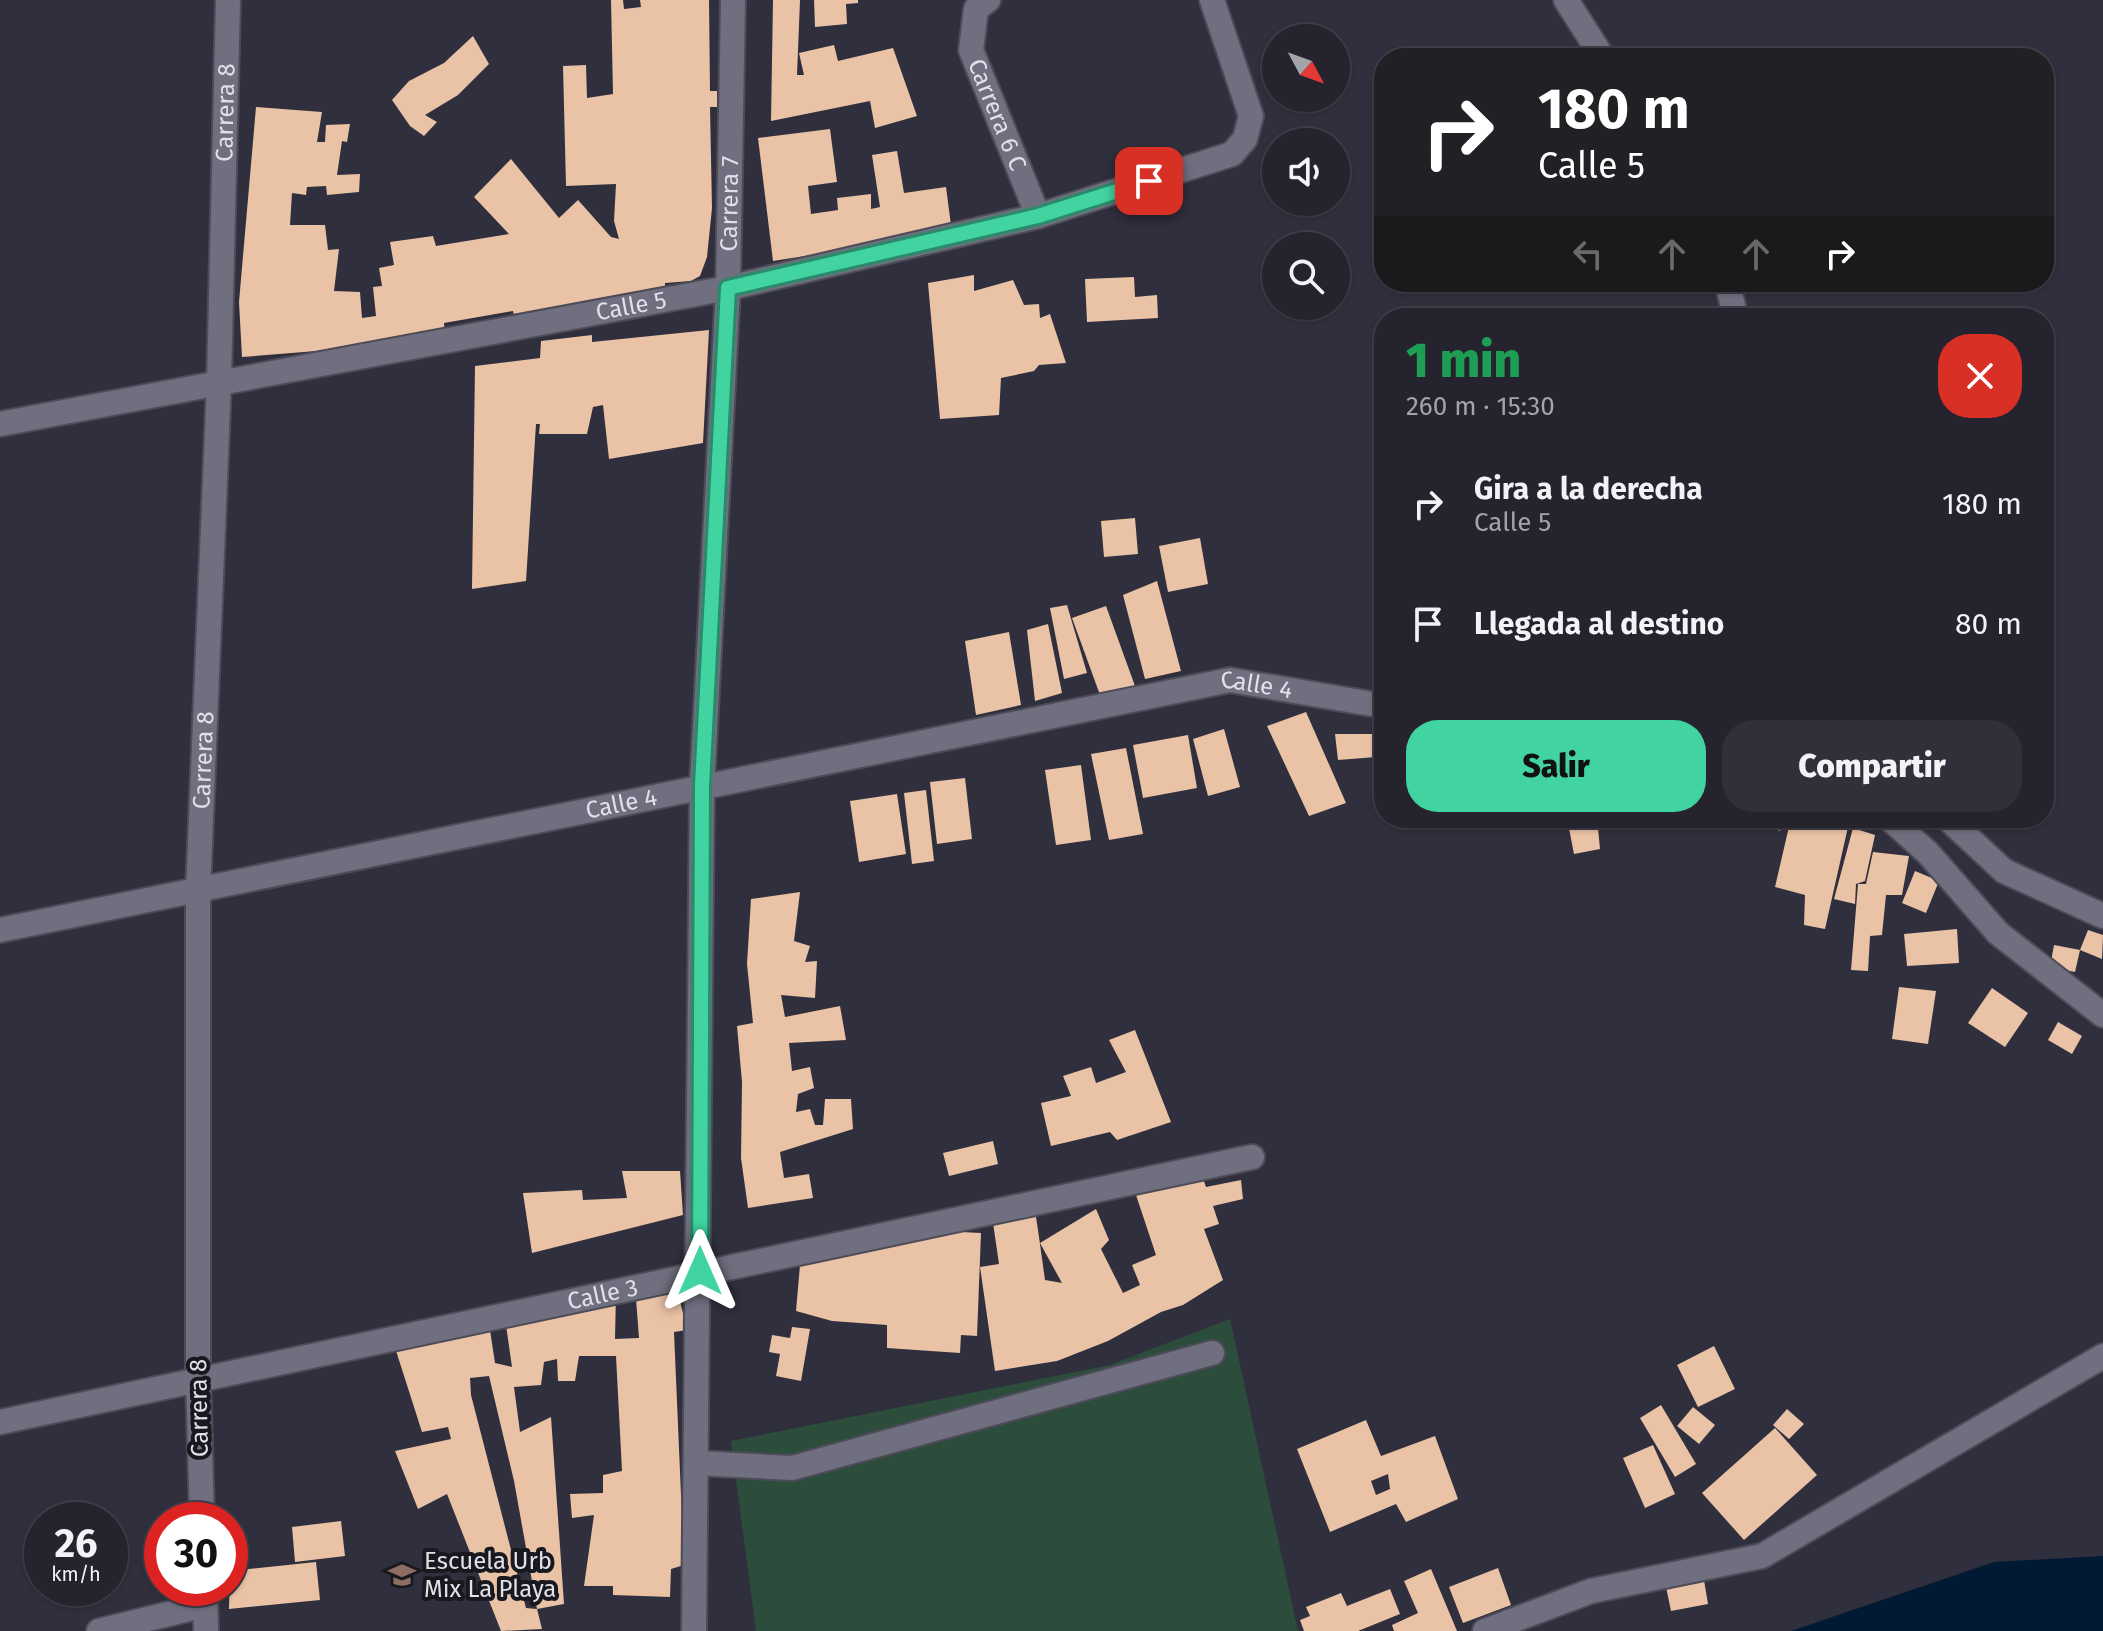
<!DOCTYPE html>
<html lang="es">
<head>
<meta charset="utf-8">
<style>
  body { margin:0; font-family:"Fira Sans",sans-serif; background:#302f3a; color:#f1f3f6; height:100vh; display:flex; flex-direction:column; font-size:30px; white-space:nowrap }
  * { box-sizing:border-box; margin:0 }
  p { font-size:26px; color:#a3a4aa }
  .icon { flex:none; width:44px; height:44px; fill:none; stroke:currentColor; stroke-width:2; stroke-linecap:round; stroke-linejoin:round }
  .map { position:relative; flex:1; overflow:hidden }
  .drawer { position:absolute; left:1374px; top:308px; width:680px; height:520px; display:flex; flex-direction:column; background:#24232e; border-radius:32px; box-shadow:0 2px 6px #0004,0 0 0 2px #41404a }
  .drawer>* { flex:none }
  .hud { position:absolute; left:1374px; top:48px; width:680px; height:244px; border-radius:32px; box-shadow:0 2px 6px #0004,0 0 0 2px #41404a; background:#202124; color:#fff; overflow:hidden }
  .needle { width:52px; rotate:131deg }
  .buttons { position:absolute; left:1262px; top:24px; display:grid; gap:16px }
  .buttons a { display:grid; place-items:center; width:88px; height:88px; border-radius:50%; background:#24232e; box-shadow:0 2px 6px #0004,0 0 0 2px #41404a; font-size:40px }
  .speed { position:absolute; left:24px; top:1502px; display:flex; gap:16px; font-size:40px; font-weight:700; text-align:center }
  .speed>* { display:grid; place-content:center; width:104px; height:104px; border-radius:50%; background:#24232e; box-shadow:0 2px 6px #0004,0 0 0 2px #41404a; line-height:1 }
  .speed small { font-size:20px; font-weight:400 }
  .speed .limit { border:12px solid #d22; background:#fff; color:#111 }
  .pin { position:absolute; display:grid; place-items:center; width:68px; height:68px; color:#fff; margin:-34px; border-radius:16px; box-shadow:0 4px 12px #0006 }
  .me { position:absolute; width:88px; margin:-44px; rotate:0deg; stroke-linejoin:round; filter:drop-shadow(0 0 6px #0008) }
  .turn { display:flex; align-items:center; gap:28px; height:168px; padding:0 32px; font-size:36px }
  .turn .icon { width:104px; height:104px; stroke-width:2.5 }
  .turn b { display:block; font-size:56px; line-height:68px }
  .lanes { display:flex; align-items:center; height:76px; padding:0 32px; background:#0003; justify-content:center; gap:40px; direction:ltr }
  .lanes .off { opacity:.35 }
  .round { display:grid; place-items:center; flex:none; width:84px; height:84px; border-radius:32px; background:#302f3a }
  .head { display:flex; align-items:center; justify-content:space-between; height:136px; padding:0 32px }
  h1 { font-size:48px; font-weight:800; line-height:60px; color:#1e9e55 }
  .button { display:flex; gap:16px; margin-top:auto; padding:16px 32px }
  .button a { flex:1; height:92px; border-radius:32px; background:#41d4a1; color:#111; font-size:32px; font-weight:800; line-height:92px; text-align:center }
  .button a+a { background:#302f3a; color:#f1f3f6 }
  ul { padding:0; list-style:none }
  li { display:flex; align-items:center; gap:24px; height:120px; padding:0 32px }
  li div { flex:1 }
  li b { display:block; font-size:30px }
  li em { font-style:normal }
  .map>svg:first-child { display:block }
  .green { fill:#2c4d3c }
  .water { fill:#011a33 }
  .building { fill:#eac2a6; fill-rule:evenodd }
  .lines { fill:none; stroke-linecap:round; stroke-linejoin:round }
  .street-casing { stroke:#4c4b57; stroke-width:28 }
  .street { stroke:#6f6f7f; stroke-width:24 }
  .route-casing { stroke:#2a8a69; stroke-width:20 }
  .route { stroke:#41d4a1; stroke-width:14 }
  .labels { text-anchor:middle; stroke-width:8; stroke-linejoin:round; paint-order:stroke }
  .street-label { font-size:24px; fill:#e1e0ea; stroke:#18181f }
  .poi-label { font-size:24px; fill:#e1e0ea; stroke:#18181f; text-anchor:start }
</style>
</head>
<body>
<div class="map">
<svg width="2103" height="1631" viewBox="0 0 2103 1631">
  <rect width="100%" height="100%" fill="#302f3d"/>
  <!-- green -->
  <polygon class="green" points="1230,1319 1298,1631 756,1631 731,1441 1110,1365"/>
  <!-- water -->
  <polygon class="water" points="2103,1556 2103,1631 1791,1631 1994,1562"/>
  <!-- building -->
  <g class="building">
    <polygon points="611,0 623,0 624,9 641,7 640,0 709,0 710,91 717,91 717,107 710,107 712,208 707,257 700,276 691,281 665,283 665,292 571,304 571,315 515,321 513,311 444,323 445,334 379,346 242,357 239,302 256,107 322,112 317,142 325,142 326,125 350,124 347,142 342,141 337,175 360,174 359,192 327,195 326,186 307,187 306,195 292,193 290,225 325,225 328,250 339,249 334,291 360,292 362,318 376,316 373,287 382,286 379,268 394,265 390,242 433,236 436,246 509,234 474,197 511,159 559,218 578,200 611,237 619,239 614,221 616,184 566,186 563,66 586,65 587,98 613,94"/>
    <polygon points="773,0 800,0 797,75 804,75 799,53 834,45 838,61 893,48 917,116 875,128 870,101 771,121"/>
    <polygon points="814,0 858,0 858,3 846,4 847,24 815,27"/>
    <polygon points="473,36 489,64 458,95 425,115 437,122 424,136 410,126 392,100 409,81 444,63"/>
    <polygon points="830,129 837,182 808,186 811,214 838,210 837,198 871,194 871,209 880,207 872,155 897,151 904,193 946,187 952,233 773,261 758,138"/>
    <polygon points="974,275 974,291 1013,280 1024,305 1039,304 1040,318 1050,314 1066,363 1039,365 1034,371 1001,378 999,415 940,419 928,283"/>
    <polygon points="1134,277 1135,297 1157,295 1158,318 1087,322 1085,279"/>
    <polygon points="709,330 703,443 609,459 603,405 593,407 587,434 539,434 540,424 536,424 526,581 472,589 475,366 540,358 541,341 592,335 592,342"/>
    <polygon points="1135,518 1138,554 1104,557 1101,521"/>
    <polygon points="1200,538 1208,584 1168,592 1159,546"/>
    <polygon points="1157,581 1181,671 1145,679 1123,595"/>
    <polygon points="1067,605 1087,673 1064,679 1050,608"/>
    <polygon points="1106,606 1135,686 1100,695 1072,618"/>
    <polygon points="1048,624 1062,693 1035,701 1027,630"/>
    <polygon points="1009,632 1021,705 976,715 965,641"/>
    <polygon points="1306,712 1346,803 1309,816 1267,726"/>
    <polygon points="1224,729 1240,787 1208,796 1193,739"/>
    <polygon points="1335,734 1384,734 1384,788 1376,757 1338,760"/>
    <polygon points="1188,735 1197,788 1143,798 1133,745"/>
    <polygon points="1126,748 1143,834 1109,840 1091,754"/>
    <polygon points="1081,765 1091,840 1056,845 1045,770"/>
    <polygon points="965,778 972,839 937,844 930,782"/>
    <polygon points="926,790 934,861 912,864 904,793"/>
    <polygon points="897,794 906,854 859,862 850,801"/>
    <polygon points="1567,818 1597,818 1600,849 1574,854"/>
    <polygon points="1761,818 1783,818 1780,831 1760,823"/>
    <polygon points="1791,818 1850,818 1825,929 1804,925 1805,895 1775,887"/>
    <polygon points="1853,828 1875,835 1865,881 1856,884 1855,904 1834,899"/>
    <polygon points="1873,852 1909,856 1902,895 1886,895 1882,935 1870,936 1868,971 1851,970 1858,884 1866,884"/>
    <polygon points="1915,871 1939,881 1926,913 1902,903"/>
    <polygon points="800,892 794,941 810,946 805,962 817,961 815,998 781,995 785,1017 840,1006 846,1040 789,1043 792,1071 810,1067 814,1088 798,1094 796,1112 810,1109 815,1125 823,1125 825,1099 851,1099 853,1129 780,1152 784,1178 809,1174 813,1198 748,1208 741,1158 742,1082 737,1026 753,1023 747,964 751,899"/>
    <polygon points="1957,929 1959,963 1907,966 1904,934"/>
    <polygon points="2088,930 2103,935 2102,959 2080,950 2075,972 2050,967 2054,945 2080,950"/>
    <polygon points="1899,987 1936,991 1928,1044 1892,1039"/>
    <polygon points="1992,988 2028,1013 2005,1047 1968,1023"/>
    <polygon points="2058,1022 2082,1036 2072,1054 2048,1040"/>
    <polygon points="1135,1030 1171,1122 1117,1140 1110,1132 1051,1146 1041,1103 1071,1096 1063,1076 1091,1067 1096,1083 1126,1072 1109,1040"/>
    <polygon points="993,1141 998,1164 949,1176 943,1153"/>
    <polygon points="622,1171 680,1171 683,1215 532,1253 523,1193 582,1190 583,1200 627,1198"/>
    <polygon points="1201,1172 1206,1187 1241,1180 1243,1199 1213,1206 1219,1224 1204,1229 1223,1280 1183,1305 1161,1312 1108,1341 1057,1361 995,1371 980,1267 999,1264 992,1216 1035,1210 1039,1237 1045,1280 1062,1283 1040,1243 1096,1209 1109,1240 1101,1249 1123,1293 1140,1285 1132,1265 1156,1255 1134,1189"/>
    <polygon points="942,1231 981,1233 977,1336 961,1335 960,1353 887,1348 887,1325 832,1321 796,1311 802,1242"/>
    <path d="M675 1280 687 1330 674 1332 684 1565 671 1569 670 1597 613 1595V1586H584L594 1515 572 1518 570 1494 603 1493V1475L622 1471 616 1356H579L575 1381H558L557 1359 544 1362 541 1385 514 1387 520 1432 551 1417 564 1604 537 1609 542 1629 501 1631 447 1494 418 1509 395 1451 451 1439 448 1427 422 1432 390 1332 488 1317 495 1363 512 1367 504 1311 616 1292 615 1339 639 1338 635 1286ZM489 1376 514 1481 537 1609 526 1608 471 1395 470 1378Z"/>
    <polygon points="792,1327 810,1329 801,1381 776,1376 780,1354 769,1352 772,1335 790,1338"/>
    <polygon points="1714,1346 1735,1389 1698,1407 1677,1365"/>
    <polygon points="1661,1405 1696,1464 1675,1477 1640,1418"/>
    <polygon points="1693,1407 1715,1425 1699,1444 1677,1426"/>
    <polygon points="1787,1409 1804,1424 1789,1439 1773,1425"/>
    <path d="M1366 1420 1381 1456 1435 1436 1458 1499 1406 1522 1396 1504 1330 1532 1297 1449ZM1388 1474 1390 1489 1376 1495 1371 1481Z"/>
    <polygon points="1775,1428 1817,1475 1744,1540 1702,1493"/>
    <polygon points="1653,1445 1675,1494 1645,1508 1623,1458"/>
    <polygon points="341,1521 345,1556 295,1562 292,1527"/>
    <polygon points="316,1562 320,1600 229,1609 230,1571"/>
    <polygon points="1498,1568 1511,1605 1463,1623 1449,1587"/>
    <polygon points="1431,1569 1457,1631 1394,1631 1392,1625 1418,1613 1404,1581"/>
    <polygon points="1704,1580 1708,1604 1671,1611 1666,1587"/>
    <polygon points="1390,1589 1400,1614 1358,1631 1304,1631 1300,1620 1310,1616 1306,1607 1341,1593 1347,1606"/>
  </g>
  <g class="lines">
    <!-- street casing -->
    <g class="street-casing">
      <g id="street">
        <path id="s1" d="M988 0 976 9 971 50 1038 216"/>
        <polyline points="1566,0 1603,58"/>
        <polyline points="1727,282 1736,318"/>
        <path id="s2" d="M0 424 728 288 1038 216 1232 154 1245 139 1251 116 1212 0"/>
        <polyline points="1889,818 1928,853 1998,933 2103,1015"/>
        <polyline points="1947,818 2004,871 2103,916"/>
        <path id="s3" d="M0 930 1230 680 1384 706"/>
        <path id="s4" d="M0 1422 1252 1157"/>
        <polyline points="697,1463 792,1468 1212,1353"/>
        <path id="s5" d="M202 1520 198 1378V891L219 383 228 0"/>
        <polyline points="205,1588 206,1631"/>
        <polyline points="99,1631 205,1605"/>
        <path id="s6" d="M694 1631 702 786 728 288 733 0"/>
        <polyline points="1485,1631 1591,1591 1762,1556 2103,1356"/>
      </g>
    </g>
    <!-- street -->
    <use href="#street" class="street"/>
  </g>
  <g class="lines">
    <!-- route casing -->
    <g class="route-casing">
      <polyline id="route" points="700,1271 702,786 728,288 1038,216 1149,181"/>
    </g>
    <!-- route -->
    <use href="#route" class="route"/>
  </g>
  <!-- icons -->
  <defs>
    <g id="school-bare" transform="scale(2.16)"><path d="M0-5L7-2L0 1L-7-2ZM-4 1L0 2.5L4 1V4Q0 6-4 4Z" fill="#8d6e63" stroke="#18181f" stroke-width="2.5" paint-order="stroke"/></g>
  </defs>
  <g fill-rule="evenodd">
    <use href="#school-bare" x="402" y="1575"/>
  </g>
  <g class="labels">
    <!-- street labels -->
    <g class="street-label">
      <text dy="8" stroke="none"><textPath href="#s5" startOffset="1408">Carrera 8</textPath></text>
      <text dy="8" stroke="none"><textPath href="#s1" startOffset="126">Carrera 6 C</textPath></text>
      <text dy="8" stroke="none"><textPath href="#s6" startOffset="1428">Carrera 7</textPath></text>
      <text dy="8" stroke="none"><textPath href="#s2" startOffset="642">Calle 5</textPath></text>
      <text dy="8" stroke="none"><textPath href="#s3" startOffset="1282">Calle 4</textPath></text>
      <text dy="8" stroke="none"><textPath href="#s5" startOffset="760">Carrera 8</textPath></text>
      <text dy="8" stroke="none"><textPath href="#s3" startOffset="634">Calle 4</textPath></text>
      <text dy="8" stroke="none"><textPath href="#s4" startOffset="616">Calle 3</textPath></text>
      <text transform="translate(199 1408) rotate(-91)" y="8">Carrera 8</text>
    </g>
    <!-- poi labels -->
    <g class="poi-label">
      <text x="424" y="1569">Escuela Urb<tspan x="424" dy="28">Mix La Playa</tspan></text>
    </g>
  </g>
</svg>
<div class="buttons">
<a><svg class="needle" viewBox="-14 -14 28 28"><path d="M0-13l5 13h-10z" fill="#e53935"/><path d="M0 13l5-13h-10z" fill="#a3a4aa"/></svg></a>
<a><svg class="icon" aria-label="sound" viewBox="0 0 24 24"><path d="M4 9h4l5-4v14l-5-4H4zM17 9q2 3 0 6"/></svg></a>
<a><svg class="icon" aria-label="search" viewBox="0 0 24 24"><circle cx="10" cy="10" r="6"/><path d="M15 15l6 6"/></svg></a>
</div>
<div class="speed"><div>26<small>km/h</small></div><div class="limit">30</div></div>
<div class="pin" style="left:1149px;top:181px;background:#d93025"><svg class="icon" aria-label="arrive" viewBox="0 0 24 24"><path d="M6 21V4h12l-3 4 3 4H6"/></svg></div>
<svg class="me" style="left:700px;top:1271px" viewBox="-20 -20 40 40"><path d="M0-17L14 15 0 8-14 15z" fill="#41d4a1" stroke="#fff" stroke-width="4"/></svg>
<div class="hud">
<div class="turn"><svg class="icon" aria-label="right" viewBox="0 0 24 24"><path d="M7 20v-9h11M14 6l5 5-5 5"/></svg><div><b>180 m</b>Calle 5</div></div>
<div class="lanes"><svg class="icon off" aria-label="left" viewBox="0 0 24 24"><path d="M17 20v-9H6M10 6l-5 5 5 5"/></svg><svg class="icon off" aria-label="ahead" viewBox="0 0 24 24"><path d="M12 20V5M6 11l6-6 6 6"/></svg><svg class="icon off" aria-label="ahead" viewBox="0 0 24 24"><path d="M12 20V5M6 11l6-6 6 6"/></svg><svg class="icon" aria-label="right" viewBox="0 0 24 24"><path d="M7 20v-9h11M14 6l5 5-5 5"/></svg></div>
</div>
<section class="drawer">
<div class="head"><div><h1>1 min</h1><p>260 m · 15:30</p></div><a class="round" style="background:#d93025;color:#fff"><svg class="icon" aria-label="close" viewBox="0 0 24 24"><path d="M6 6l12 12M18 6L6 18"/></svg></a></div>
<ul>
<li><svg class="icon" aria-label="right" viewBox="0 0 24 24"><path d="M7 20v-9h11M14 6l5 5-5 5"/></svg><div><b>Gira a la derecha</b><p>Calle 5</p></div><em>180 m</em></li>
<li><svg class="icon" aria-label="arrive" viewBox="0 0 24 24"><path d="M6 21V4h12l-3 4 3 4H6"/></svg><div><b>Llegada al destino</b></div><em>80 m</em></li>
</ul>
<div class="button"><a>Salir</a><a>Compartir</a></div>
</section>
</div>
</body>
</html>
